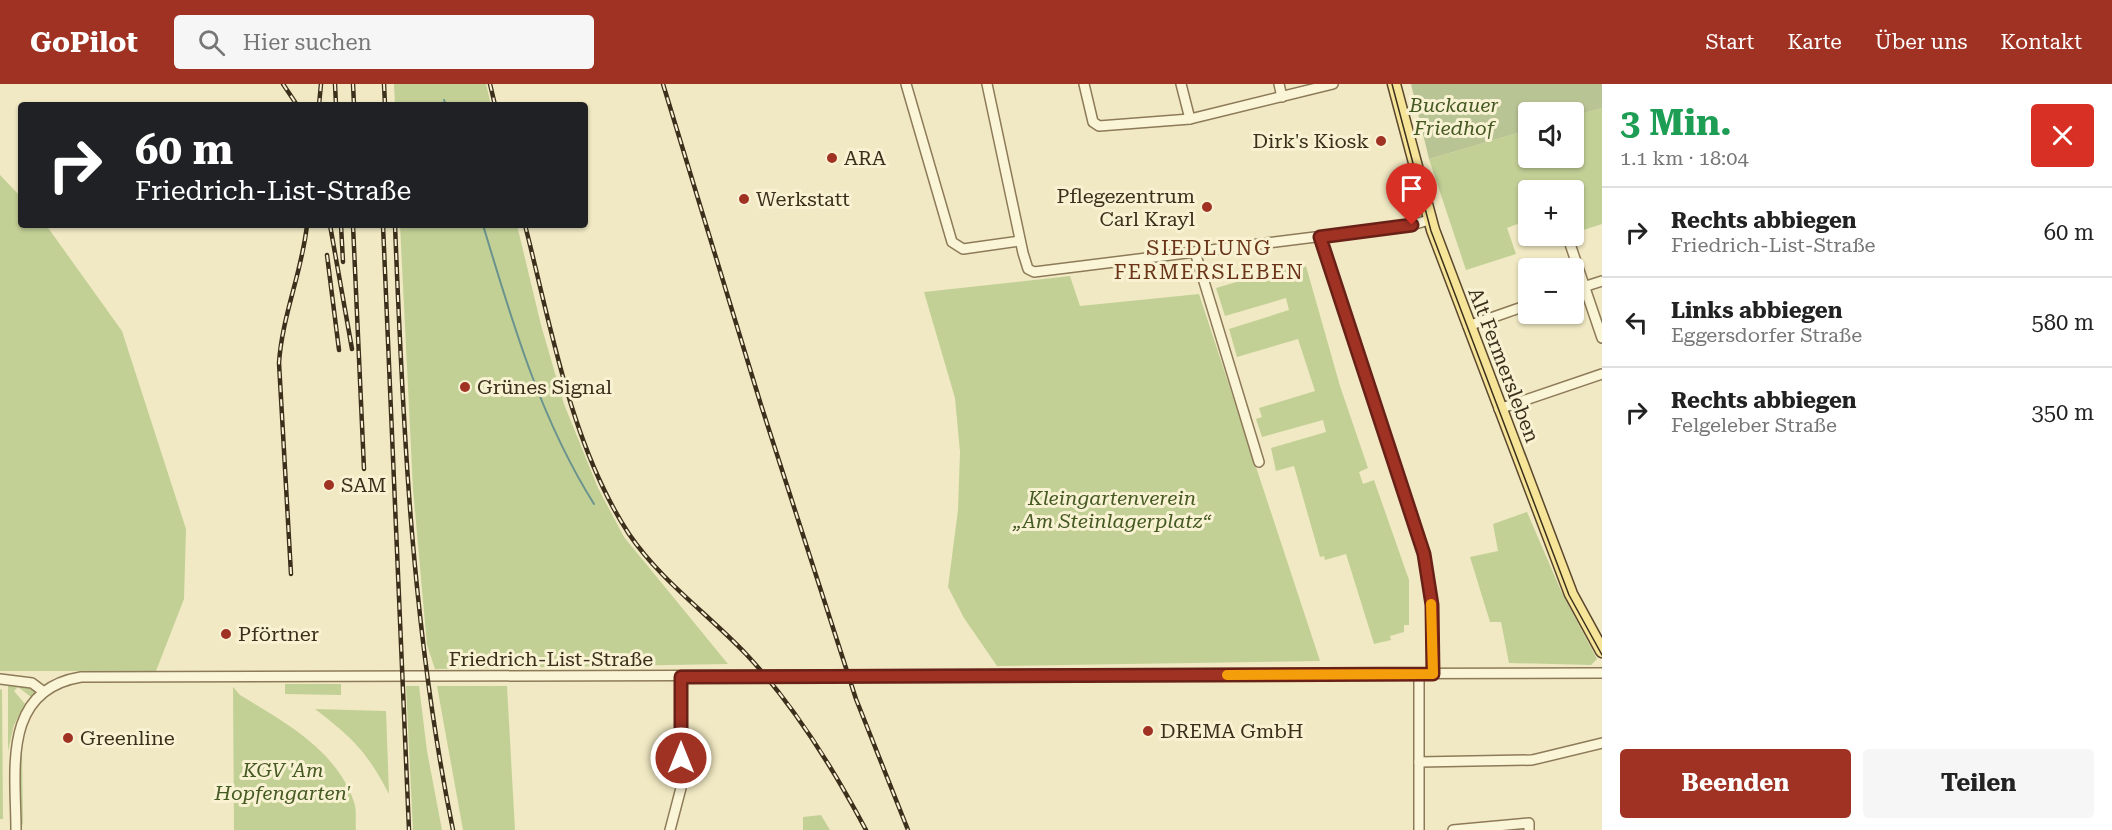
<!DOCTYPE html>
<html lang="de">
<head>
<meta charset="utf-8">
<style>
  body { margin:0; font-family:"Roboto Serif",serif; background:#f6f6f6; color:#222; height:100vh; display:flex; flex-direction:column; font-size:22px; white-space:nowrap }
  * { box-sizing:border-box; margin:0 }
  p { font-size:20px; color:#767676 }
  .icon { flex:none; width:33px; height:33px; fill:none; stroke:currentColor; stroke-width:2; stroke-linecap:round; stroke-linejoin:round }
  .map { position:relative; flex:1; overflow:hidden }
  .panel { display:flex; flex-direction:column; background:#fff; width:510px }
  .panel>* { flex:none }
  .hud { position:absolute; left:18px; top:18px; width:570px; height:126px; border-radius:6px; box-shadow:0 2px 4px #0004; background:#202124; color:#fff; overflow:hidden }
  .buttons { position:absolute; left:1518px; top:18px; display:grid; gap:12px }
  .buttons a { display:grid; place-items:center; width:66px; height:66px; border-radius:6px; background:#fff; box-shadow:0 2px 4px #0004; font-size:30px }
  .pin { position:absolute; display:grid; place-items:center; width:51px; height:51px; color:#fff; margin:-62px -26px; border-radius:50% 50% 50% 0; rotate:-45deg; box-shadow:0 0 6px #0007 }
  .pin .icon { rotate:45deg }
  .me { position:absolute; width:66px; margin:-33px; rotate:0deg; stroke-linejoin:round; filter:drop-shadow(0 0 4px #0008) }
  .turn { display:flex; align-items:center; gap:21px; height:126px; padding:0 18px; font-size:27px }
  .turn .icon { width:78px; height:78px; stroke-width:2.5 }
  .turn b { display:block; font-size:42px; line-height:51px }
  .round { display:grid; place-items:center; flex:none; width:63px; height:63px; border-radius:6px; background:#f6f6f6 }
  .headline { display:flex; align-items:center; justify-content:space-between; height:102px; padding:0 18px }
  h1 { font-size:36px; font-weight:700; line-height:45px; color:#1e9e55 }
  .primary-button { display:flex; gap:12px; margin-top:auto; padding:12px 18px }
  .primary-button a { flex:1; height:69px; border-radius:6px; background:#a03224; color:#fff; font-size:24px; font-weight:700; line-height:69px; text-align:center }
  .primary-button a+a { background:#f6f6f6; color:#222 }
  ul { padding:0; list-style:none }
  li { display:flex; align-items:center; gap:18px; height:90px; padding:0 18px; border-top:2px solid #e0e0e0 }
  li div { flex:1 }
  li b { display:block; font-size:22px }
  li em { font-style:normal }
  header { display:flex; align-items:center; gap:36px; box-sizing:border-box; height:84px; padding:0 30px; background:#a03224; color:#fff }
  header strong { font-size:28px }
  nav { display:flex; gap:33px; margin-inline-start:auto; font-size:21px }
  .search { width:420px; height:54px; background:#f6f6f6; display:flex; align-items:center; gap:15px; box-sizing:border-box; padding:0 21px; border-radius:6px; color:#767676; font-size:22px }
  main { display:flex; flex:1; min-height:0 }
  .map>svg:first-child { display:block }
  .green { fill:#c2d096 }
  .cemetery { fill:#b9c495 }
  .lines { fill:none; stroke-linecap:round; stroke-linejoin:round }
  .stream { stroke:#6b938e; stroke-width:2 }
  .minor-casing { stroke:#8d7a58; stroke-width:12 }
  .major-casing { stroke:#5a472d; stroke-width:15 }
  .minor { stroke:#fbf5d7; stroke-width:9 }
  .major { stroke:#f6e499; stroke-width:12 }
  .tram { stroke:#3c301d; stroke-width:1.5 }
  .rail-casing { stroke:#3c301d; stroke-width:4.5 }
  .rail { stroke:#f8f2d3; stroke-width:2; stroke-dasharray:7; stroke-linecap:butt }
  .route-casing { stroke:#682017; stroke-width:15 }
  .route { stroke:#a03224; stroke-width:10 }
  .slow { stroke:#f59e0b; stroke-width:10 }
  .poi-dot { fill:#a03224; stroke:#f8f2d3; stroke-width:2 }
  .labels { text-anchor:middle; stroke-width:6; stroke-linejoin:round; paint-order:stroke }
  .park-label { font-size:20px; font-style:italic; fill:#455923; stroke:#f8f2d3 }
  .poi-label { font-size:20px; fill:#3c301d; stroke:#f8f2d3; text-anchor:start }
  .street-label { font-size:20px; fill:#3c301d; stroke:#f8f2d3 }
  .neighbourhood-label { font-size:21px; letter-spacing:1.5px; fill:#6b351a; stroke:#f8f2d3 }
</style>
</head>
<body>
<header>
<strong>GoPilot</strong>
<div class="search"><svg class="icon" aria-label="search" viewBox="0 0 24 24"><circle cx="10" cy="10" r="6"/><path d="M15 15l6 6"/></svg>Hier suchen</div>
<nav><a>Start</a><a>Karte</a><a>Über uns</a><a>Kontakt</a></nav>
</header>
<main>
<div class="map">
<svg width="1602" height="746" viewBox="0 0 1602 746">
  <rect width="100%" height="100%" fill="#f1e9c3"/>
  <!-- green -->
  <g class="green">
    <polygon points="394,0 486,0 491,21 395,21"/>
    <polygon points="1602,24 1602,140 1574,149 1574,106 1528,106 1528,136 1507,144 1516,170 1466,186 1429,75 1528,46 1528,74 1574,74 1574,32"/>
    <polygon points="0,91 21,113 21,141 46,141 122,247 186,445 184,515 156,587 0,587"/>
    <polygon points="400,141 517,141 541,241 564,320 598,404 624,453 728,580 435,585 427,561 413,405"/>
    <polygon points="1306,182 1340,302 1368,384 1359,388 1363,400 1374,396 1409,496 1409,541 1404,541 1404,548 1390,552 1391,556 1374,560 1346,470 1325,476 1324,472 1320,473 1294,382 1276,387 1271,364 1326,348 1323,336 1262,353 1256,335 1262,333 1259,324 1315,307 1298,255 1237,273 1229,245 1289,226 1286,214 1225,232 1216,204 1277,186"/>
    <polygon points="1070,192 1080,222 1199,210 1320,577 997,582 964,534 948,503 958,426 960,368 955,314 924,208"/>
    <polygon points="1527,428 1562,509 1597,575 1591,581 1509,579 1501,538 1490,538 1470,473 1498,467 1493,440"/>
    <polygon points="8,598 40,605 31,613 18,603 14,607 25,620 14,641 8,667"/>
    <polygon points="285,600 341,600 341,611 285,610"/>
    <polygon points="406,602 419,602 427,667 442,746 413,746"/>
    <polygon points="437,602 507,602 515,746 463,746"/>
    <path d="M233 603 240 611C284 638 336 665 354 718 357 726 355 737 356 746H234Z"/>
    <polygon points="0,605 2,606 3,735 0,735"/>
    <path d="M315 625 386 627 389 710C367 668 353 654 315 625Z"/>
    <polygon points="20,664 22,664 23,741 20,738"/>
    <polygon points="821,731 830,746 803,746 803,733"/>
  </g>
  <!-- cemetery -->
  <polygon class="cemetery" points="1411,0 1602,0 1602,24 1574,32 1574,28 1528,28 1528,46 1429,75"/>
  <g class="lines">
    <!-- stream -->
    <g class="stream">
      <polyline points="444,16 446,21"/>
      <path d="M483 141C512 237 540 334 594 420"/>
    </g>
    <!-- minor casing -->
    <g class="minor-casing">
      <g id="minor">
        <polyline points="906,0 952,158 963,165 1020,157"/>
        <polyline points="987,0 1023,169 1028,185 1034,188 1412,141 1429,136"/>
        <polyline points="1084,0 1093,38 1099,42 1190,35 1333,0"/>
        <polyline points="1181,0 1190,35"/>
        <polyline points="1279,0 1282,13"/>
        <polyline points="1320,153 1424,469 1432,521 1433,590"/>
        <polyline points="1568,154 1602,254"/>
        <polyline points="1195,168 1259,378"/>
        <polyline points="1574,206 1602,197"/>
        <polyline points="1468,242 1528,221"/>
        <polyline points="1499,325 1602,290"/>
        <polyline points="0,595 32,599 44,608"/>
        <polyline points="1419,678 1532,676 1602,659"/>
        <path d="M16 746C16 687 1 606 81 593L1602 589"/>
        <polyline points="670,746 681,704 681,593"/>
        <polyline points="1419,746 1419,590"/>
        <polyline points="1453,746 1529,739 1529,746"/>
      </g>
    </g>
    <!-- major casing -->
    <g class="major-casing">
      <polyline id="major" points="1394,0 1433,146 1571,510 1602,567"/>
    </g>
    <!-- minor -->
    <use href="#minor" class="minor"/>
    <!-- major -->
    <use href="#major" class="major"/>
    <!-- tram -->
    <polyline class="tram" points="1392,0 1431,147 1569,511 1602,571"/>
    <!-- rail casing -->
    <g class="rail-casing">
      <g id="rail">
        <polyline points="283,0 297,21"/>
        <polyline points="335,0 336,21"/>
        <polyline points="353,0 354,21"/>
        <polyline points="384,0 385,21"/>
        <polyline points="490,0 495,21"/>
        <polyline points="663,0 761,321 856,615 908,746"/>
        <polyline points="319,21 321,0"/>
        <polyline points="330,141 352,265"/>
        <polyline points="341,141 343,178"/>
        <polyline points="353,141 364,385"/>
        <polyline points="383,141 409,746"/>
        <path d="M395 141C403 344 412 546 453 746"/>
        <path d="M525 141C551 242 571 362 629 450 661 497 707 529 746 570 794 621 833 684 866 746"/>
        <polyline points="327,171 339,266"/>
        <path d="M291 490 279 279C282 232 302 188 307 141"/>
      </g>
    </g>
    <!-- rail -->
    <use href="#rail" class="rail"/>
  </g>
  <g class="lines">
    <!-- route casing -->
    <g class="route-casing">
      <polyline id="route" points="681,674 681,593 1433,590 1432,521 1424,470 1320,153 1412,141"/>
    </g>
    <!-- route -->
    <use href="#route" class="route"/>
    <!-- slow -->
    <polyline class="slow" points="1227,591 1433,590 1431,520"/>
  </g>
  <!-- markers -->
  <g class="poi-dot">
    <circle cx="1381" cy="57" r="6"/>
    <circle cx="832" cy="74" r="6"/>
    <circle cx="744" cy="115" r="6"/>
    <circle cx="1207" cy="123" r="6"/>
    <circle cx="465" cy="303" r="6"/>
    <circle cx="329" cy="401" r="6"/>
    <circle cx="226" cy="550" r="6"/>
    <circle cx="1148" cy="647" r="6"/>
    <circle cx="68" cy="654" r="6"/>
  </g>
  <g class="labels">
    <!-- park labels -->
    <g class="park-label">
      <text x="1454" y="28">Buckauer<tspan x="1454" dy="23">Friedhof</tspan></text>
      <text x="1112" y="421">Kleingartenverein<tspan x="1112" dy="23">„Am Steinlagerplatz“</tspan></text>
      <text x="283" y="693">KGV 'Am<tspan x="283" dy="23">Hopfengarten'</tspan></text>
    </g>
    <!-- poi labels -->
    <g class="poi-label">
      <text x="1369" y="64" text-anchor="end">Dirk's Kiosk</text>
      <text x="844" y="81">ARA</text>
      <text x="1195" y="119" text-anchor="end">Pflegezentrum<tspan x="1195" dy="23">Carl Krayl</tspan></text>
      <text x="756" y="122">Werkstatt</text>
      <text x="477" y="310">Grünes Signal</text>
      <text x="341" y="408">SAM</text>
      <text x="238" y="557">Pförtner</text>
      <text x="1160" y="654">DREMA GmbH</text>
      <text x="80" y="661">Greenline</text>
    </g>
    <!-- street labels -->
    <g class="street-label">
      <text transform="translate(1504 281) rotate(69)" y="7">Alt Fermersleben</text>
      <text x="551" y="582">Friedrich-List-Straße</text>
    </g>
    <!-- neighbourhood labels -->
    <g class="neighbourhood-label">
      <text x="1209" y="171">SIEDLUNG<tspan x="1209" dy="24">FERMERSLEBEN</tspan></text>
    </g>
  </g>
</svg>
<div class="buttons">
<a><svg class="icon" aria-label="sound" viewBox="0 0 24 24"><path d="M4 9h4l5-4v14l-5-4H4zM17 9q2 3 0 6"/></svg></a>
<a>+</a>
<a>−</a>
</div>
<div class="pin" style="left:1412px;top:141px;background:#d93025"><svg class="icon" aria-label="arrive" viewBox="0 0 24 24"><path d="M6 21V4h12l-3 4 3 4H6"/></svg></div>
<svg class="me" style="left:681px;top:674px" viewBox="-20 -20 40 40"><circle r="17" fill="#a03224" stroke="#fff" stroke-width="3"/><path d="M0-11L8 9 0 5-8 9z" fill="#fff"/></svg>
<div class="hud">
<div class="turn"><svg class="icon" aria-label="right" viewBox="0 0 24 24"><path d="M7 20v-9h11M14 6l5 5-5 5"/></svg><div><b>60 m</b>Friedrich-List-Straße</div></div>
</div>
</div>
<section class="panel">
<div class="headline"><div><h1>3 Min.</h1><p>1.1 km · 18:04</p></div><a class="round" style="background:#d93025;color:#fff"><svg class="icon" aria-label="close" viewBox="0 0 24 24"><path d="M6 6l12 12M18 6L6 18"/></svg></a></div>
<ul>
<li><svg class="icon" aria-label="right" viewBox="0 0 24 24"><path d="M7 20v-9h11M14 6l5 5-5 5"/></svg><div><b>Rechts abbiegen</b><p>Friedrich-List-Straße</p></div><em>60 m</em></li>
<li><svg class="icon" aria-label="left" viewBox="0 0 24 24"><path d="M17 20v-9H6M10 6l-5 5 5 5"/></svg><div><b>Links abbiegen</b><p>Eggersdorfer Straße</p></div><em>580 m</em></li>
<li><svg class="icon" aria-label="right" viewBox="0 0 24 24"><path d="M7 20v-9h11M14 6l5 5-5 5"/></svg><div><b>Rechts abbiegen</b><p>Felgeleber Straße</p></div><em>350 m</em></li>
</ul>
<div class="primary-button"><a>Beenden</a><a>Teilen</a></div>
</section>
</main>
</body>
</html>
